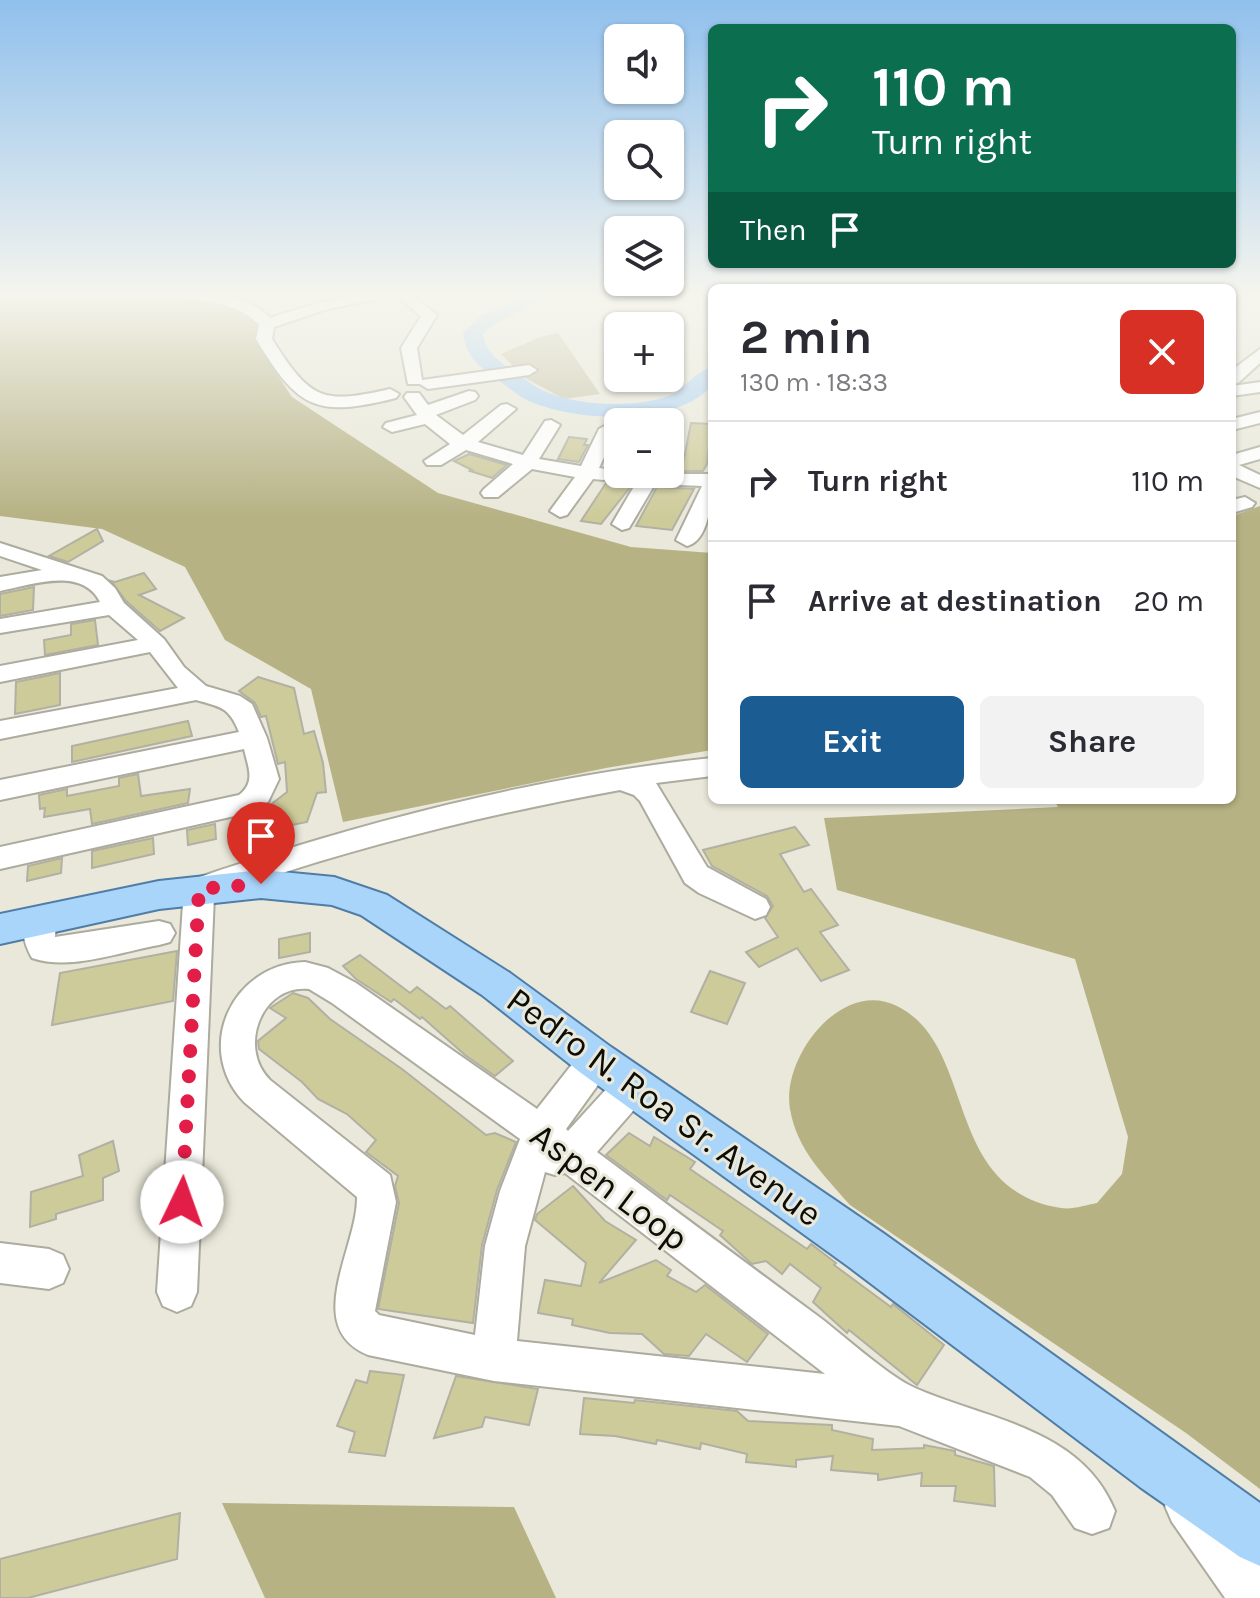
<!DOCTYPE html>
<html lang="en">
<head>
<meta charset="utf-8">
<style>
  body { margin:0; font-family:Karla,sans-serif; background:#f2f2f3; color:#2b2b33; height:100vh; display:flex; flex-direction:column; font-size:30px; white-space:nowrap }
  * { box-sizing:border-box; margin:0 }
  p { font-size:26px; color:#7c7c81 }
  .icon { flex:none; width:44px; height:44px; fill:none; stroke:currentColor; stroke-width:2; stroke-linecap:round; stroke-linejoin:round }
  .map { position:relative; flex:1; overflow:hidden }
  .details { position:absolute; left:708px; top:284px; width:528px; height:520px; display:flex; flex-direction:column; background:#fff; border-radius:12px; box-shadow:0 2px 6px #0004 }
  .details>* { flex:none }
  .banner { position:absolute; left:708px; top:24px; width:528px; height:244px; border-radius:12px; box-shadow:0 2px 6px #0004; background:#0b6e4f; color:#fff; overflow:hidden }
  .buttons { position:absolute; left:604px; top:24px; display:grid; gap:16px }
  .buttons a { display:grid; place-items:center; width:80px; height:80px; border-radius:12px; background:#fff; box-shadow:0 2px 6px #0004; font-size:40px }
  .pin { position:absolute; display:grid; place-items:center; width:68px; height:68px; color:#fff; margin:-82px -34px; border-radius:50% 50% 50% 0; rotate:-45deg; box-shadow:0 0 8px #0007 }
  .pin .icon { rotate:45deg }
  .me { position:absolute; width:88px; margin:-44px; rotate:3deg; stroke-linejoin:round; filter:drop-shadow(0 0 6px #0008) }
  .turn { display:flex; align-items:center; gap:28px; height:168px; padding:0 32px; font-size:36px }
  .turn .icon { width:104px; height:104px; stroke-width:2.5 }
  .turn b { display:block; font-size:56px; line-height:68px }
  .then { display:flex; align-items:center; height:76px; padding:0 32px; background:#0003; gap:16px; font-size:30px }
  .round { display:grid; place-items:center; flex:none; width:84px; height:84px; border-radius:12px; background:#f2f2f3 }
  .overview { display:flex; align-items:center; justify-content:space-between; height:136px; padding:0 32px }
  h1 { font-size:48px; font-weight:700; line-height:60px }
  .primary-button { display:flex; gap:16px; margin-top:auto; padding:16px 32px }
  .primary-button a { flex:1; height:92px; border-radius:12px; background:#1b5d93; color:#fff; font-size:32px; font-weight:700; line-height:92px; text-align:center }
  .primary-button a+a { background:#f2f2f3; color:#2b2b33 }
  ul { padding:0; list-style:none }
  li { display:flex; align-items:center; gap:24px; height:120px; padding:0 32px; border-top:2px solid #e1e1e2 }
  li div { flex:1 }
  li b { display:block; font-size:30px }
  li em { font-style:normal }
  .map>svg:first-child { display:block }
  .green { fill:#c6c4a7 }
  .forest { fill:#b6b284 }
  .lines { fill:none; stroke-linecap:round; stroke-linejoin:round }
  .river { fill:#acd1f5; fill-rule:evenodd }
  .building { fill:#cecb9b; stroke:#b1b0a2; stroke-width:2 }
  .minor-casing { stroke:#acab9e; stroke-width:4 }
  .major-casing { stroke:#4f7da5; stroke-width:4 }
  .minor { fill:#fff; fill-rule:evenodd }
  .major { fill:#aad5fb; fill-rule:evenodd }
  .route { stroke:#e11d48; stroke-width:14; stroke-dasharray:0 25.2 }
  .labels { text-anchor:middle; stroke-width:6; stroke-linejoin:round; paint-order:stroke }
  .near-street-label { font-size:36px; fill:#0d0d08; stroke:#e9e8da }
</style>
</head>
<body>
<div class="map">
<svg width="1260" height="1598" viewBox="0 0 1260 1598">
  <rect width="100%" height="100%" fill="#e9e8da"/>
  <!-- green -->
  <polygon class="green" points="558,333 600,394 564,399 525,378 501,354 540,337"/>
  <!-- forest -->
  <g class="forest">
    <polygon points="0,294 235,294 230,307 250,312 259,319 259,347 292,397 438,493 631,547 712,553 712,750 606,768 343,822 311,689 225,640 185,567 102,529 0,516"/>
    <path d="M1260 506V1489L1186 1433 850 1205C824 1175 797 1150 790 1109 781 1058 841 978 897 1006 978 1046 941 1189 1061 1208 1072 1210 1086 1205 1097 1203L1122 1174 1128 1137 1075 959 837 890 824 818 1058 807 1054 800H1232V516Z"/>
    <polygon points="222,1503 514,1507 556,1598 265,1598"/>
  </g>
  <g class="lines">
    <!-- river -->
    <path class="river" d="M529 294H554L495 324 483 334C486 353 499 361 513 371 524 378 533 386 544 391 578 406 631 408 666 397 684 391 694 372 712 367V386C674 427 577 422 529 401 518 396 509 388 499 381 481 368 465 356 463 333L481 316Z"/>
  </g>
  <!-- building -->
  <g class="building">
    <polygon points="691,423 712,424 707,464 703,471 670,471 670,457 684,459"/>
    <polygon points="569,437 587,439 584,445 588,445 579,462 558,459"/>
    <polygon points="469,454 507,465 492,478 470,471 472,470 454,461"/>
    <polygon points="606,483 631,486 601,524 581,521"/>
    <polygon points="657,487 694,489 672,530 636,526"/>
    <polygon points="97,529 103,541 68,562 49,556"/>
    <polygon points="144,573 156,589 139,595 184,618 160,631 126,601 111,581 115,582"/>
    <polygon points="34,587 33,610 0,616 0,594"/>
    <polygon points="95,620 98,645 45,655 44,640 71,635 71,624"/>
    <polygon points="60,673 60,705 15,714 16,682"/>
    <polygon points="258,677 294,688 304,734 314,731 323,763 326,792 317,793 307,822 253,833 250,816 265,809 287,792 285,762 278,764 266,716 261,717 255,703 239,691"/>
    <polygon points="188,721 192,736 72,762 72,746"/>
    <polygon points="138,774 141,796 190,789 188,803 92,824 90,809 44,817 45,808 40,809 39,795 67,789 67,796 119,786 119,778"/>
    <polygon points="215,824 216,839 188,845 187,830"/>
    <polygon points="795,827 809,845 780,854 804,892 811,889 838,925 820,932 849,970 821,981 797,948 759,967 746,952 778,937 765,918 773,906 767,896 712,866 703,850"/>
    <polygon points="153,838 154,854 92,868 92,851"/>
    <polygon points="62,858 61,873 27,881 28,866"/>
    <polygon points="310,933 310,952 279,958 279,939"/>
    <polygon points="177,951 173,1001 52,1025 60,973"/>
    <polygon points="360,955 410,993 417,987 446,1009 450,1006 513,1061 495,1076 465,1055 422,1017 420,1019 394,999 391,1002 356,979 343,966"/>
    <polygon points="710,971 745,983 727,1024 691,1012"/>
    <polygon points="293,993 308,998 330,1019 402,1069 486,1135 495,1133 516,1142 497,1190 482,1245 473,1323 378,1309 399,1203 395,1186 398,1176 366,1152 376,1140 347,1114 318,1099 302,1082 259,1049 258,1041 286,1018 270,1008"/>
    <polygon points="629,1133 650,1146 654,1137 695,1162 690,1169 807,1249 811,1244 836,1263 834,1265 891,1307 893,1304 944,1345 917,1385 849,1330 847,1333 813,1302 821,1288 790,1264 782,1274 766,1261 752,1264 720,1235 723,1231 670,1195 667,1200 606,1155"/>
    <polygon points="113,1141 119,1171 103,1178 103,1200 56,1214 56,1219 30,1227 31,1192 83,1176 79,1155"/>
    <polygon points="573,1186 605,1221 636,1240 599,1283 656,1260 671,1270 667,1276 696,1292 705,1285 768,1334 747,1362 706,1334 689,1356 664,1354 642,1334 610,1333 572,1325 573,1319 538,1313 545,1280 581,1286 586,1263 535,1220 537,1214"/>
    <polygon points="370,1371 404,1375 385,1456 349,1452 355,1432 337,1426 356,1380 367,1383"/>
    <polygon points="456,1376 538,1389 529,1425 485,1417 482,1427 434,1438"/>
    <polygon points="584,1398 634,1403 635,1400 737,1411 748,1421 832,1425 832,1430 873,1439 872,1450 924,1448 924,1445 955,1451 955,1455 994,1466 995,1506 954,1501 956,1486 921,1486 922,1473 878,1480 878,1474 831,1470 833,1456 796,1460 796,1467 746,1462 747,1454 701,1443 700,1449 657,1440 656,1444 615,1436 580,1434"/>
    <polygon points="180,1513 177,1559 28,1598 0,1598 0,1559"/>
  </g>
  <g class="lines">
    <!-- minor casing -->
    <g class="minor-casing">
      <g id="minor">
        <path d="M129 294C172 294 237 283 270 318 309 305 345 294 386 294L384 297 324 310 274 327 272 339C310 399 321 405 390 389L399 394 396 398C316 418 298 409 256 339L259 325C231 294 174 299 136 298Z"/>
        <polygon points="394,294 410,294 437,315 417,348 422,380 529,365 537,370 529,375 428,389 420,384 408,384 401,348 421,316"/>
        <polygon points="463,294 479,294 479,295 472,299"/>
        <polygon points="1260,349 1260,363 1238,383 1232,384 1232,370"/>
        <polygon points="1260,382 1260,392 1232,396 1232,386"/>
        <path d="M469 391 475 392 478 396 475 400 436 415 463 435 501 405 507 404 516 409 478 442 523 455 545 421 551 420 560 425 539 459 581 466 599 429 608 424 617 429 599 468 618 470V474H712C712 494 711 540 687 546L676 540 702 486 655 484 629 528 622 530 612 524 636 483 593 479 567 515 560 517 550 511 575 477 532 469 498 497H484L481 493 484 489 513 464 466 450 441 465H427L424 461 450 444 425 424 392 432 383 427 386 423 417 415 404 397 407 393H419L428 405Z"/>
        <polygon points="1260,412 1260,423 1232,430 1232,419"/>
        <polygon points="1260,447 1260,459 1239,465 1260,475 1260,488 1232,476 1232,455"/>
        <polygon points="1245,497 1255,503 1252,507 1232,513 1232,500"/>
        <path d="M0 543 102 576 115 588 124 603 164 639 184 667 206 686 240 696 252 704 267 738 279 779 268 802 248 813 0 869V847L239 795C256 782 248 767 244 749L0 800V780L239 732C229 707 221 707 196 700L0 739V721L178 688 150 652 0 682V666L138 640 109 615 0 633V619L100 602C82 566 31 585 0 591V577L42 570 0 556Z"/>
        <path d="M712 758V776L656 783 707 867 766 899 770 907 766 915 755 919 699 893 685 883 640 801 634 795 620 790C482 815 346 849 214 896L197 1292 191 1306 177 1312 163 1306 157 1292 184 889 188 881C355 824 536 776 712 758Z"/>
        <path d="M40 907 51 910 56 919 55 937 159 921 170 924 175 933 170 942 159 945C120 952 70 971 32 958 23 942 20 927 29 910Z"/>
        <path d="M305 962 328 968 356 983 537 1109 584 1049 596 1045 608 1049 613 1060 608 1071 566 1129 568 1131 620 1074 633 1069 646 1074 651 1085 646 1096 597 1152C672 1208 747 1264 822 1319 846 1338 890 1377 915 1388 988 1420 1081 1428 1115 1511L1109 1528 1092 1534 1075 1528 1052 1495 1030 1477 899 1426 494 1381 368 1355C301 1327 358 1247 357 1197L244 1102C193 1048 232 964 305 962ZM309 989 332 1003 520 1139 500 1191 485 1246 475 1335 379 1315 375 1311 396 1202 390 1175 270 1080C237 1047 262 984 309 989ZM545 1172 555 1175 565 1173 825 1374 517 1341 525 1246Z"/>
        <polygon points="0,1243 49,1249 63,1255 69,1269 63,1283 49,1289 0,1283"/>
        <polygon points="1188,1483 1204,1490 1260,1564 1260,1598 1225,1598 1172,1522 1165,1506 1172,1490"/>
      </g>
    </g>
    <!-- major casing -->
    <g class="major-casing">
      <polygon id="major" points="261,870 334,877 387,895 510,973 611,1047 883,1233 1260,1503 1260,1566 1240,1557 1140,1487 849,1267 581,1073 482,995 361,915 332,905 261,898 159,909 0,944 0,914 159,881"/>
    </g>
    <!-- minor -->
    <use href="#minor" class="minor"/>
    <!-- major -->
    <use href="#major" class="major"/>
  </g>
  <!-- sky -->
  <linearGradient id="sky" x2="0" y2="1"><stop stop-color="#90c0ed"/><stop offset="0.57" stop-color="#f5f5ee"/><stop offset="1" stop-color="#f5f5ee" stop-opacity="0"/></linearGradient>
  <rect width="1260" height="518" fill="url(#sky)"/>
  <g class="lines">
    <!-- route -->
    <polyline class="route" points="182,1202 199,889 261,884"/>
  </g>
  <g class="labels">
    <!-- near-street labels -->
    <g class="near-street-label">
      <text transform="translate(665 1106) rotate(36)" y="13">Pedro N. Roa Sr. Avenue</text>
      <text transform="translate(610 1186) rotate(37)" y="13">Aspen Loop</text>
    </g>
  </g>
</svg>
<div class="buttons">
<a><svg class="icon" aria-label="sound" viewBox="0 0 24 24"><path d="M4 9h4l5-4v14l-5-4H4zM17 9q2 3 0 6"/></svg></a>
<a><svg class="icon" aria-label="search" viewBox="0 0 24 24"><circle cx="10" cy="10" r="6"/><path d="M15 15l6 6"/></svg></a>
<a><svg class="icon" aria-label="layers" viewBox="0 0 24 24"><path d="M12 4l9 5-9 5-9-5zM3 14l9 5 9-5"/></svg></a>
<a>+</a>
<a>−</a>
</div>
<div class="pin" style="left:261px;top:884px;background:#d93025"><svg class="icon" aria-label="arrive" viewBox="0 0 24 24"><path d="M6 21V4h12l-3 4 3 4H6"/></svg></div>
<svg class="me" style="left:182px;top:1202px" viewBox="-20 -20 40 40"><circle r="19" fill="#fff"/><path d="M0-13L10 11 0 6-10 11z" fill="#e11d48"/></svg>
<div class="banner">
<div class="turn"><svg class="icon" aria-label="right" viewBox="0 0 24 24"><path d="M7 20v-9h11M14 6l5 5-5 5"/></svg><div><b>110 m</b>Turn right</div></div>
<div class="then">Then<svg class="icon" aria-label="arrive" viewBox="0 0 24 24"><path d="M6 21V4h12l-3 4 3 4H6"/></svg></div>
</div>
<section class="details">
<div class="overview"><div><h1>2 min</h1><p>130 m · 18:33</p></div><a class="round" style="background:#d93025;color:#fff"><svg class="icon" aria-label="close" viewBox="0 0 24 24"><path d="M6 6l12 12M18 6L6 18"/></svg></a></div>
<ul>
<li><svg class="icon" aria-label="right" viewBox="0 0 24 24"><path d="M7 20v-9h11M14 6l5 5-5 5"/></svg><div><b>Turn right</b></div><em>110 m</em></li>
<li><svg class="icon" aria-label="arrive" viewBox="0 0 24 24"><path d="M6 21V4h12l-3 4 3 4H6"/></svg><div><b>Arrive at destination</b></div><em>20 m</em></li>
</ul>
<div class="primary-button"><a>Exit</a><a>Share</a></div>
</section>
</div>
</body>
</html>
